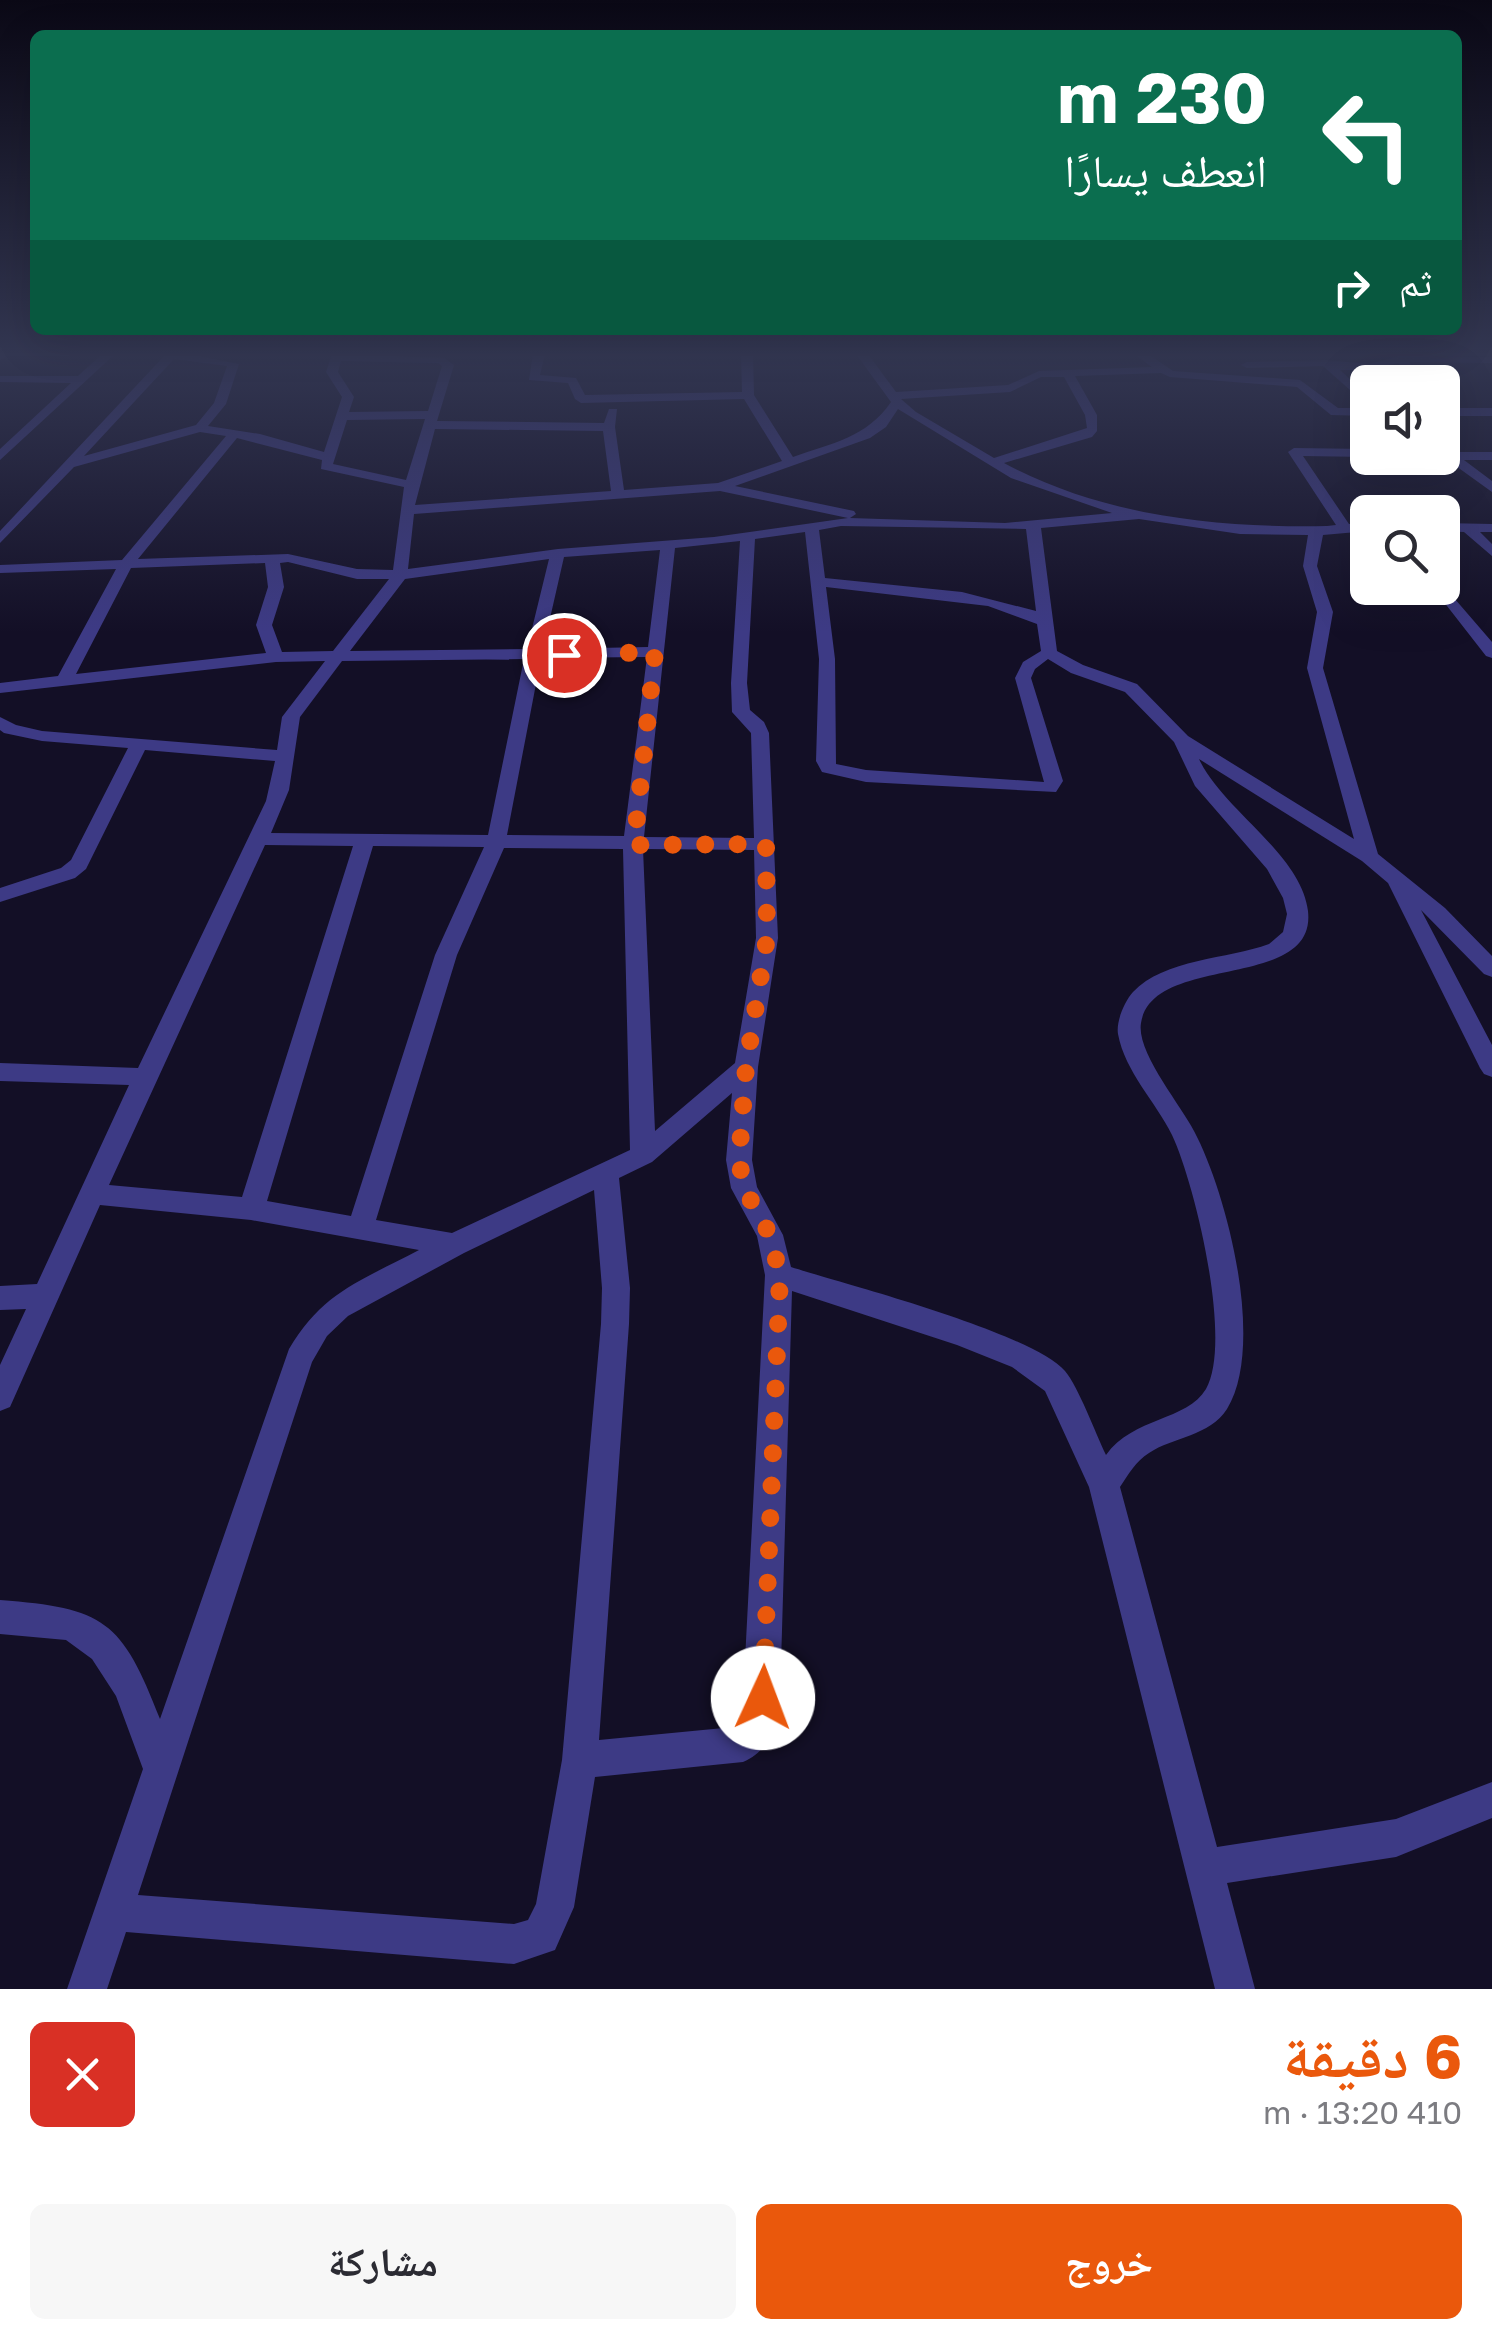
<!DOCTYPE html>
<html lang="ar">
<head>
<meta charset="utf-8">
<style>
  body { margin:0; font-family:"Golos Text","Noto Naskh Arabic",sans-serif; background:#f7f7f7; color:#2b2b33; direction:rtl; height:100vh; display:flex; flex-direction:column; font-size:38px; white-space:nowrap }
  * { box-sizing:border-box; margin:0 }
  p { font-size:32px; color:#7c7c81 }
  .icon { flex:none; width:55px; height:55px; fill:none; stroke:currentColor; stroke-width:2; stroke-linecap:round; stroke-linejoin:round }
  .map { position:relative; height:1989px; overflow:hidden; direction:ltr }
  .side { display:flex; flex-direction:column; background:#fff; flex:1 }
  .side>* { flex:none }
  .top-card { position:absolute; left:30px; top:30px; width:1432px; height:305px; border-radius:15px; box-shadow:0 10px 40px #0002; direction:rtl; background:#0b6e4f; color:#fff; overflow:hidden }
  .buttons { position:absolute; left:1350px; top:365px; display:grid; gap:20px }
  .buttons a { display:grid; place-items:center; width:110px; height:110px; border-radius:15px; background:#fff; box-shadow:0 10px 40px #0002; font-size:50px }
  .pin { position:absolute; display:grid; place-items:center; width:85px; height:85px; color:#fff; margin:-42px; border:5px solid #fff; border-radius:50%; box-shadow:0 2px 10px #0007 }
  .me { position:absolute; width:110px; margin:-55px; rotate:2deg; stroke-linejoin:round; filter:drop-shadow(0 0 8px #0008) }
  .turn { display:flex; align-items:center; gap:35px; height:210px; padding:0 30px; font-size:45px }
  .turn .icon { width:130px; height:130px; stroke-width:2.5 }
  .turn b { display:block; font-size:70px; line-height:85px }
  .then { display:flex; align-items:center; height:95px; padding:0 30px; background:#0003; gap:20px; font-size:38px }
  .round { display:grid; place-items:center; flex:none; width:105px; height:105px; border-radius:15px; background:#f7f7f7 }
  .head { display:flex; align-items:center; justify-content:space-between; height:170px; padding:0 30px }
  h1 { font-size:60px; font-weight:700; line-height:75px; color:#ea580c }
  .action { display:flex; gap:20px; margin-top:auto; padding:20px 30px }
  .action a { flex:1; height:115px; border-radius:15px; background:#ea580c; color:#fff; font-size:40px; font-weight:700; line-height:115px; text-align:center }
  .action a+a { background:#f7f7f7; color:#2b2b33 }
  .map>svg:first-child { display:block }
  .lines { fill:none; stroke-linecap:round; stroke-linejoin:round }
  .street { fill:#3d3a85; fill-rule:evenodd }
  .route { stroke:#ea580c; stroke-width:18; stroke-dasharray:0 32.4 }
</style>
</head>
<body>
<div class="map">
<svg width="1492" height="1989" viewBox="0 0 1492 1989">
  <rect width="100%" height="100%" fill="#130f26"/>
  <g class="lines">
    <!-- street -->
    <g class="street">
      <polygon points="0,354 11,354 0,360"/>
      <polygon points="102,354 115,354 0,460 0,449 71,383 0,382 0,376 78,376"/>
      <path d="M166 354H188L239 364 226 404 208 426 260 434 324 452 342 397 326 372 332 354 444 358 454 365 437 421 604 423 609 409H617L615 427 624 490 718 483 782 461 744 399 581 403 575 399 568 383 529 380 533 354H545L540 375 576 378 585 395 742 392 741 354H753L754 395 793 457C832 443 866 438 891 402L856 354H868L896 392 1008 385 1039 371 1152 367 1134 354H1148L1173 371 1300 380 1338 408H1368V416L1331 415 1297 387 1170 377 1161 373 1075 376 1097 415V431L1092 437 1004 463C1103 516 1216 528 1327 526L1336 525 1288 452 1294 448 1368 449V457L1303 456 1349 524 1368 523V531L1323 535 1317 566 1333 612 1323 668 1378 854 1445 908 1492 956V977L1484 974 1421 910 1492 1045V1077L1484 1074 1480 1068 1388 883 1362 861 1199 759C1223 810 1301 854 1308 911 1317 992 1152 952 1141 1023 1136 1052 1181 1105 1194 1131 1227 1193 1266 1345 1227 1409 1210 1436 1173 1437 1149 1453 1136 1461 1128 1475 1120 1487L1217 1847 1396 1819 1492 1782V1818L1396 1857 1227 1883 1255 1989H1215L1089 1487 1045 1391 1012 1367 957 1345 792 1291 780 1698C776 1725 771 1750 743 1762L595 1777 574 1907 555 1950 514 1964 126 1932 107 1989H67L143 1769 116 1696 92 1659 66 1640 0 1634V1600C104 1608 122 1620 160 1719L289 1349C323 1291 363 1280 419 1250L251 1220 100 1205 10 1407 0 1411V1365L26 1309 0 1310V1286L37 1284 129 1085 0 1081V1063L138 1068 266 801 275 761 145 750 86 869 75 878 0 902V888L61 868 71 860 128 748 42 741 4 733 0 730V717L16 725 42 731 277 750 282 717 325 661 276 662 0 693V683L58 676 116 569 0 573V565L122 560 226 436 200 432 74 467 0 543V531ZM174 359 227 366 214 403 196 425 84 456ZM341 361 438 363 442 366 428 411 349 412 354 397 338 372ZM1041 377H1064L1085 415 1087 428 994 458 916 412 901 399 1010 392ZM898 409 1011 478 1112 513 1005 523 850 518 856 514 854 511 735 486 870 438 886 427ZM425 419 406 480 333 464 347 420ZM435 429 603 431 611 491 415 505ZM237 438 322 460 321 469 404 487 393 570 357 569 288 554 138 559ZM720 491 848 518 714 537 558 549 408 569 414 514ZM1139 519 1240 534 1308 535 1303 566 1317 612 1307 668 1354 839 1188 736 1137 684 1083 665 1057 651 1041 528ZM841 526 1026 529 1036 611 962 592 825 578 819 530ZM805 532 819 659 816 761 822 772 866 782 1056 792 1063 781 1031 678 1035 669 1048 659 1071 673 1125 692 1174 742 1195 786 1267 869 1283 898 1287 914 1283 932 1269 944C1228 959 1164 959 1133 992 1124 1002 1116 1022 1118 1034 1125 1072 1156 1102 1172 1135 1195 1184 1233 1342 1206 1389 1187 1421 1133 1417 1106 1455 1096 1434 1078 1386 1065 1371 1030 1332 848 1285 791 1267L783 1235 757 1187 752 1160 758 1067 778 938 769 733 764 722 750 710 747 683 755 539ZM740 541 731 683 732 712 751 733 754 838 644 837 675 548ZM660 550 648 647 543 649 564 557ZM549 559 527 649 350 651 405 579ZM288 562 357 579H389L333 651 282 652 272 625 284 587 280 563ZM265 563 268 587 256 625 266 653 76 674 131 568ZM826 587 988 606 1037 624 1041 651 1023 662 1015 678 1044 782 866 770 836 764 835 659ZM647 657 624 836 507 835 541 658ZM524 659 488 835 271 833 289 790 300 717 342 661ZM265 845 353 846 242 1197 109 1185ZM373 846 484 847 435 955 351 1216 267 1201ZM504 848 623 849 630 1150 452 1233 376 1220 457 955ZM643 849 754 850 756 938 735 1063 655 1131ZM732 1093 726 1160 731 1188 757 1236 765 1275 742 1718 734 1727 599 1740 629 1324 630 1288 619 1178 652 1162ZM594 1190 602 1288 601 1324 562 1760 536 1904 528 1920 514 1924 138 1895 312 1362 327 1336 348 1316 464 1253Z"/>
      <polygon points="1400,356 1492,357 1492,363 1409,362 1426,382 1415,382 1398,363 1369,370 1340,370 1368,396 1368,406 1323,366 1247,368 1241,365 1247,362 1326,360 1369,364"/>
      <rect x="1442" y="408" width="50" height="8"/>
      <polygon points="1442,445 1454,452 1492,452 1492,460 1464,460 1492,481 1492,492 1442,456"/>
      <polygon points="1442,523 1492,524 1492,532 1480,532 1492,544 1492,556 1464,532 1442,531"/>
      <polygon points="1442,584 1492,642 1492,658 1486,656 1433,588 1442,588"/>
    </g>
  </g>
  <!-- sky -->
  <linearGradient id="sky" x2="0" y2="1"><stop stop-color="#0a0815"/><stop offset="0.56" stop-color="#333752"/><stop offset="1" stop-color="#333752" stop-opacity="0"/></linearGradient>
  <rect width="1492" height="633" fill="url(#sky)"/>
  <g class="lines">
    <!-- route -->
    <polyline class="route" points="564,655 655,652 634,845 766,844 767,938 746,1067 739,1160 744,1188 770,1235 780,1276 763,1698"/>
  </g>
</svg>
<div class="buttons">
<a><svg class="icon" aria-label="sound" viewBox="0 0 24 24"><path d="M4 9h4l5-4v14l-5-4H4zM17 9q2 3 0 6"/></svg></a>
<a><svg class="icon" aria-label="search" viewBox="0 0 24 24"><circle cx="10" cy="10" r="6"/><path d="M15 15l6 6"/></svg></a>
</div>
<div class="pin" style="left:564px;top:655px;background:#d93025"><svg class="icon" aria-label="arrive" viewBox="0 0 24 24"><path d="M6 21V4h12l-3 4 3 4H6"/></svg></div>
<svg class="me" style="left:763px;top:1698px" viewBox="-20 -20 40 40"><circle r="19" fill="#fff"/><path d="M0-13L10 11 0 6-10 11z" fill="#ea580c"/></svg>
<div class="top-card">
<div class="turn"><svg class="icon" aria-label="left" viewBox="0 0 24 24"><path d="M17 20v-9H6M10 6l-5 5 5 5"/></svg><div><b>230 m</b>انعطف يسارًا</div></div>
<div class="then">ثم<svg class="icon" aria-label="right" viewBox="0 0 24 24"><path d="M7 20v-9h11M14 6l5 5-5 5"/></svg></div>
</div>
</div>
<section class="side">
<div class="head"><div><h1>6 دقيقة</h1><p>410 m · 13:20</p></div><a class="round" style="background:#d93025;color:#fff"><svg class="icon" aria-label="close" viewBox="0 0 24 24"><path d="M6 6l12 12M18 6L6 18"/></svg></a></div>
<div class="action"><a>خروج</a><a>مشاركة</a></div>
</section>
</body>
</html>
